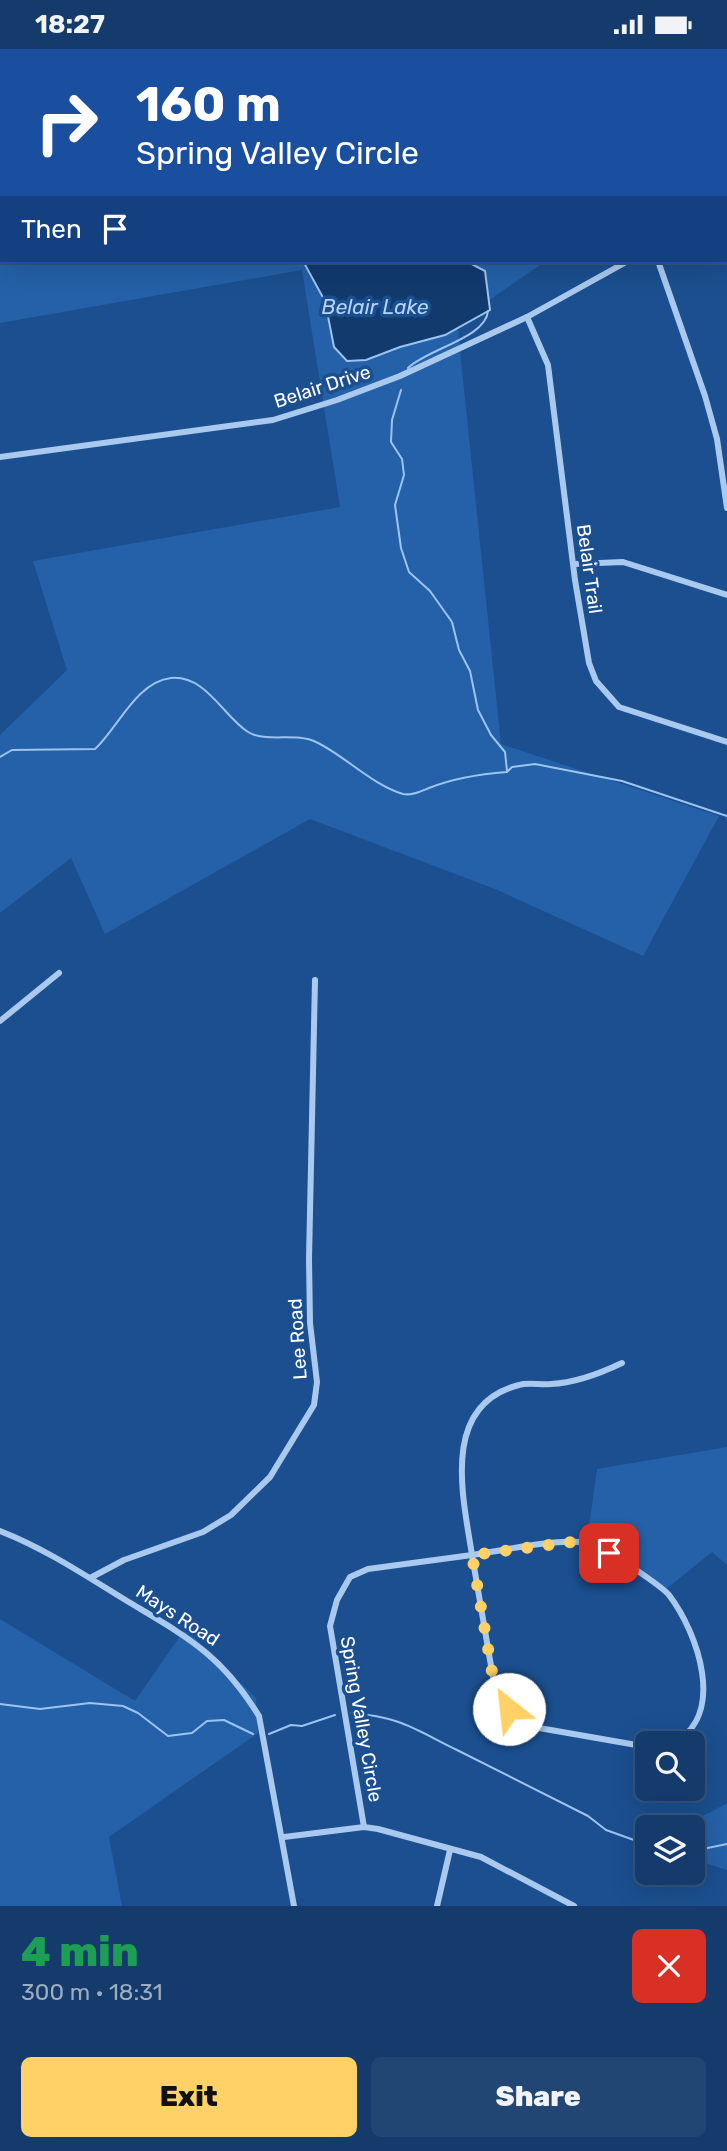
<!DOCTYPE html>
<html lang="en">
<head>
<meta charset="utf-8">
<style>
  body { margin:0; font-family:Rubik,sans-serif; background:#214673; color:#f1f3f6; height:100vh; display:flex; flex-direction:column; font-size:26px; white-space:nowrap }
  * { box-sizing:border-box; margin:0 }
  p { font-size:23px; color:#9dadc1 }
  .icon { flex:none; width:38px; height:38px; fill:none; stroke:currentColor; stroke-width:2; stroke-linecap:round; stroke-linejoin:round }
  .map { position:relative; height:1857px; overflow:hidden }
  .drawer { display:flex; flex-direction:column; background:#143b6b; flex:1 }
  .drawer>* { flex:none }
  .top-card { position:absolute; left:0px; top:0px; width:728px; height:214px; box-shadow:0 7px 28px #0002,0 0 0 2px #33557e; background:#1a4fa0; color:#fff; overflow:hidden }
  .tools { position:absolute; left:635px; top:1682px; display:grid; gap:14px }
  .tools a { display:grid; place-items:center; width:70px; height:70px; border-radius:10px; background:#143b6b; box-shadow:0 7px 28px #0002,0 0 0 2px #33557e; font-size:35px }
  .pin { position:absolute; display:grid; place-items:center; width:60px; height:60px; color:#fff; margin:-30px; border-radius:14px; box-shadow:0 4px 10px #0006 }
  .me { position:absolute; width:77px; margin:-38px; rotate:331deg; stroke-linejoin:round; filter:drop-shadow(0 0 5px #0008) }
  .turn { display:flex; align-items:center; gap:24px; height:147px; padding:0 21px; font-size:32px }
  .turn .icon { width:91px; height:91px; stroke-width:2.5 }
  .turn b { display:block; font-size:49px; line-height:60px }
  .then { display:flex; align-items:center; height:66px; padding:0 21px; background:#0003; gap:14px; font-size:26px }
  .round { display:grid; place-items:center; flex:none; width:74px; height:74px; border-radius:10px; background:#214673 }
  .overview { display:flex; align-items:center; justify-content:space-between; height:119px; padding:0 21px }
  h1 { font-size:42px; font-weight:800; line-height:52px; color:#1e9e55 }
  .action { display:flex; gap:14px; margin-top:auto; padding:14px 21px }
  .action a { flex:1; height:80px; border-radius:10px; background:#ffd166; color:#111; font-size:28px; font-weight:800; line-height:80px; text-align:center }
  .action a+a { background:#214673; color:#f1f3f6 }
  .status { display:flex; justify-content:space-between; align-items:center; height:49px; padding:0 35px; background:#143b6b; direction:ltr }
  .status svg { height:19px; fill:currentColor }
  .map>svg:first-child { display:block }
  .green { fill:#2461a8 }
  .water { fill:#123a6d; stroke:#9cc4f0; stroke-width:2 }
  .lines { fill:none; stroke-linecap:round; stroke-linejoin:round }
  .stream { stroke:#9cc4f0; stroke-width:2 }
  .minor { stroke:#a9c9ee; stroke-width:6 }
  .tertiary { stroke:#a9c9ee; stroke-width:7 }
  .route { stroke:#ffd166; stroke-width:12; stroke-dasharray:0 21.6 }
  .labels { text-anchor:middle; stroke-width:7; stroke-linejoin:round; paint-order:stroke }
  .street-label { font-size:19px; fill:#fff; stroke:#1b4f8f }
  .water-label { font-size:21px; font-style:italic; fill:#b5d3f5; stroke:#1b4f8f }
</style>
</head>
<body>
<div class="status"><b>18:27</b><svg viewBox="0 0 49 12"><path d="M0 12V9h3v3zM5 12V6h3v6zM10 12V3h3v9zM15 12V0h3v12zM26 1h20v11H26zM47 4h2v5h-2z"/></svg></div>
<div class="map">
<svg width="727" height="1857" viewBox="0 0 727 1857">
  <rect width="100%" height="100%" fill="#1b4f8f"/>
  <!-- green -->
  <g class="green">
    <polygon points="0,88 2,212 546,212 457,273 501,695 719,767 643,907 495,840 310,770 105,885 71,809 0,864 0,686 67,621 33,512 340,458 302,221 0,274"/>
    <polygon points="727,1398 727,1516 712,1503 665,1541 587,1491 597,1420"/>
    <polygon points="0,1570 135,1652 185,1580 256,1649 258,1684 109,1788 122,1857 0,1857"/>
    <polygon points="727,1754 727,1821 702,1813 694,1772"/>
  </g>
  <!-- water -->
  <polygon class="water" points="303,212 466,212 485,222 490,261 445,286 400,298 366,311 347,312 334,298 325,252"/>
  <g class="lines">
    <!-- stream -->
    <g class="stream">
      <path d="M408 319C427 300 486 289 488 262"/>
      <polyline points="401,341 392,371 391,393 402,410 404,426 395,456 401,499 409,523 430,542 452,573 459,601 470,622 478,661 491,686 505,703 507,722"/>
      <path d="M0 708 12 701 95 700C118 679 136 633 171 629 206 626 223 667 248 683 266 694 296 683 316 693 344 706 372 736 403 745 412 747 421 742 429 739 454 729 480 725 507 723L512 718 535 715 622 732 727 767"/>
      <polyline points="0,1655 40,1660 90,1654 123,1657 138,1664 168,1687 192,1684 207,1672 224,1671 253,1685"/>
      <path d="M351 1664C401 1668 414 1680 457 1701 500 1723 544 1745 588 1767L606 1781 648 1796"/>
      <polyline points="269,1685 291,1676 302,1677 335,1666"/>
      <polyline points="693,1802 727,1795"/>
    </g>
    <!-- minor -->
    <g class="minor">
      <polyline points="726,195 727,195"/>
      <polyline points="658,212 705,347 717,390 727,459"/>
      <polyline points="527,268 548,316 575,531 589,614 596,632 619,658 727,693"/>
      <polyline points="0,408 273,371 337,351 400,327 527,268 628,212"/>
      <polyline points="575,515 623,513 727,546"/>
      <polyline points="0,972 59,924"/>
      <path d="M0 1482C46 1500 86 1527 127 1552 187 1588 221 1605 259 1667L294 1857"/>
      <polyline points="92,1528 124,1511 203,1483 231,1466 270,1428 314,1356 317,1333 310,1274 309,1210 315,931"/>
      <path d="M648 1698 522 1676 495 1640 472 1506C504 1502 570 1485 599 1497 609 1502 663 1538 669 1546 698 1584 727 1667 673 1694"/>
      <path d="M364 1778 330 1577 337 1551 350 1528 368 1520 472 1506C463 1448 440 1356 519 1336 528 1333 540 1336 551 1335 575 1334 601 1324 622 1314"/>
      <polyline points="284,1788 364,1778 378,1780 481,1808 574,1857"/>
      <polyline points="437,1857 450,1801"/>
    </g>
    <!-- tertiary -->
    <g class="tertiary">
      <polyline points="679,0 681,2"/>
      <polyline points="726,59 727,60"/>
    </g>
  </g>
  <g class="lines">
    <!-- route -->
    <polyline class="route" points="509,1660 495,1640 472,1506 580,1492 609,1504"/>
  </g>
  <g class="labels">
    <!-- street labels -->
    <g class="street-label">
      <text transform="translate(322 337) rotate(-18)" y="7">Belair Drive</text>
      <text transform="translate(590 520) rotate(82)" y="7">Belair Trail</text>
      <text transform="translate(297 1290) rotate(-94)" y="7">Lee Road</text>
      <text transform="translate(178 1566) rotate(33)" y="7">Mays Road</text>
      <text transform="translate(362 1670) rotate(80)" y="7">Spring Valley Circle</text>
    </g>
    <!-- water labels -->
    <g class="water-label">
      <text x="375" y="265">Belair Lake</text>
    </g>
  </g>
</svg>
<div class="tools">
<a><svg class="icon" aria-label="search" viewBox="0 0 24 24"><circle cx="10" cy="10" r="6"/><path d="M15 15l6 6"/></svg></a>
<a><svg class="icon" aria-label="layers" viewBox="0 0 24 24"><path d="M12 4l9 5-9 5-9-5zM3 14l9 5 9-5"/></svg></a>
</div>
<div class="pin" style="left:609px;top:1504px;background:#d93025"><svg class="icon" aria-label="arrive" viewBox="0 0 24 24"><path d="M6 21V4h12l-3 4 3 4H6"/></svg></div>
<svg class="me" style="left:509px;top:1660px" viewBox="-20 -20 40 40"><circle r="19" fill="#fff"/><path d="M0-13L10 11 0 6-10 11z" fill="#ffd166"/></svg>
<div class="top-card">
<div class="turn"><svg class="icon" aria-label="right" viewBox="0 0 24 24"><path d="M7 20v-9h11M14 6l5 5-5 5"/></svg><div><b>160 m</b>Spring Valley Circle</div></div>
<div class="then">Then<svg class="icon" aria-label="arrive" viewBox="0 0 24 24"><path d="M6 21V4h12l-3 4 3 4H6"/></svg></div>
</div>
</div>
<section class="drawer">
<div class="overview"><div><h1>4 min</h1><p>300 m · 18:31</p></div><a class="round" style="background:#d93025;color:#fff"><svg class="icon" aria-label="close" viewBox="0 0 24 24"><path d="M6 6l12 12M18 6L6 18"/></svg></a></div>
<div class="action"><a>Exit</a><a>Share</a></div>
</section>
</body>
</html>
